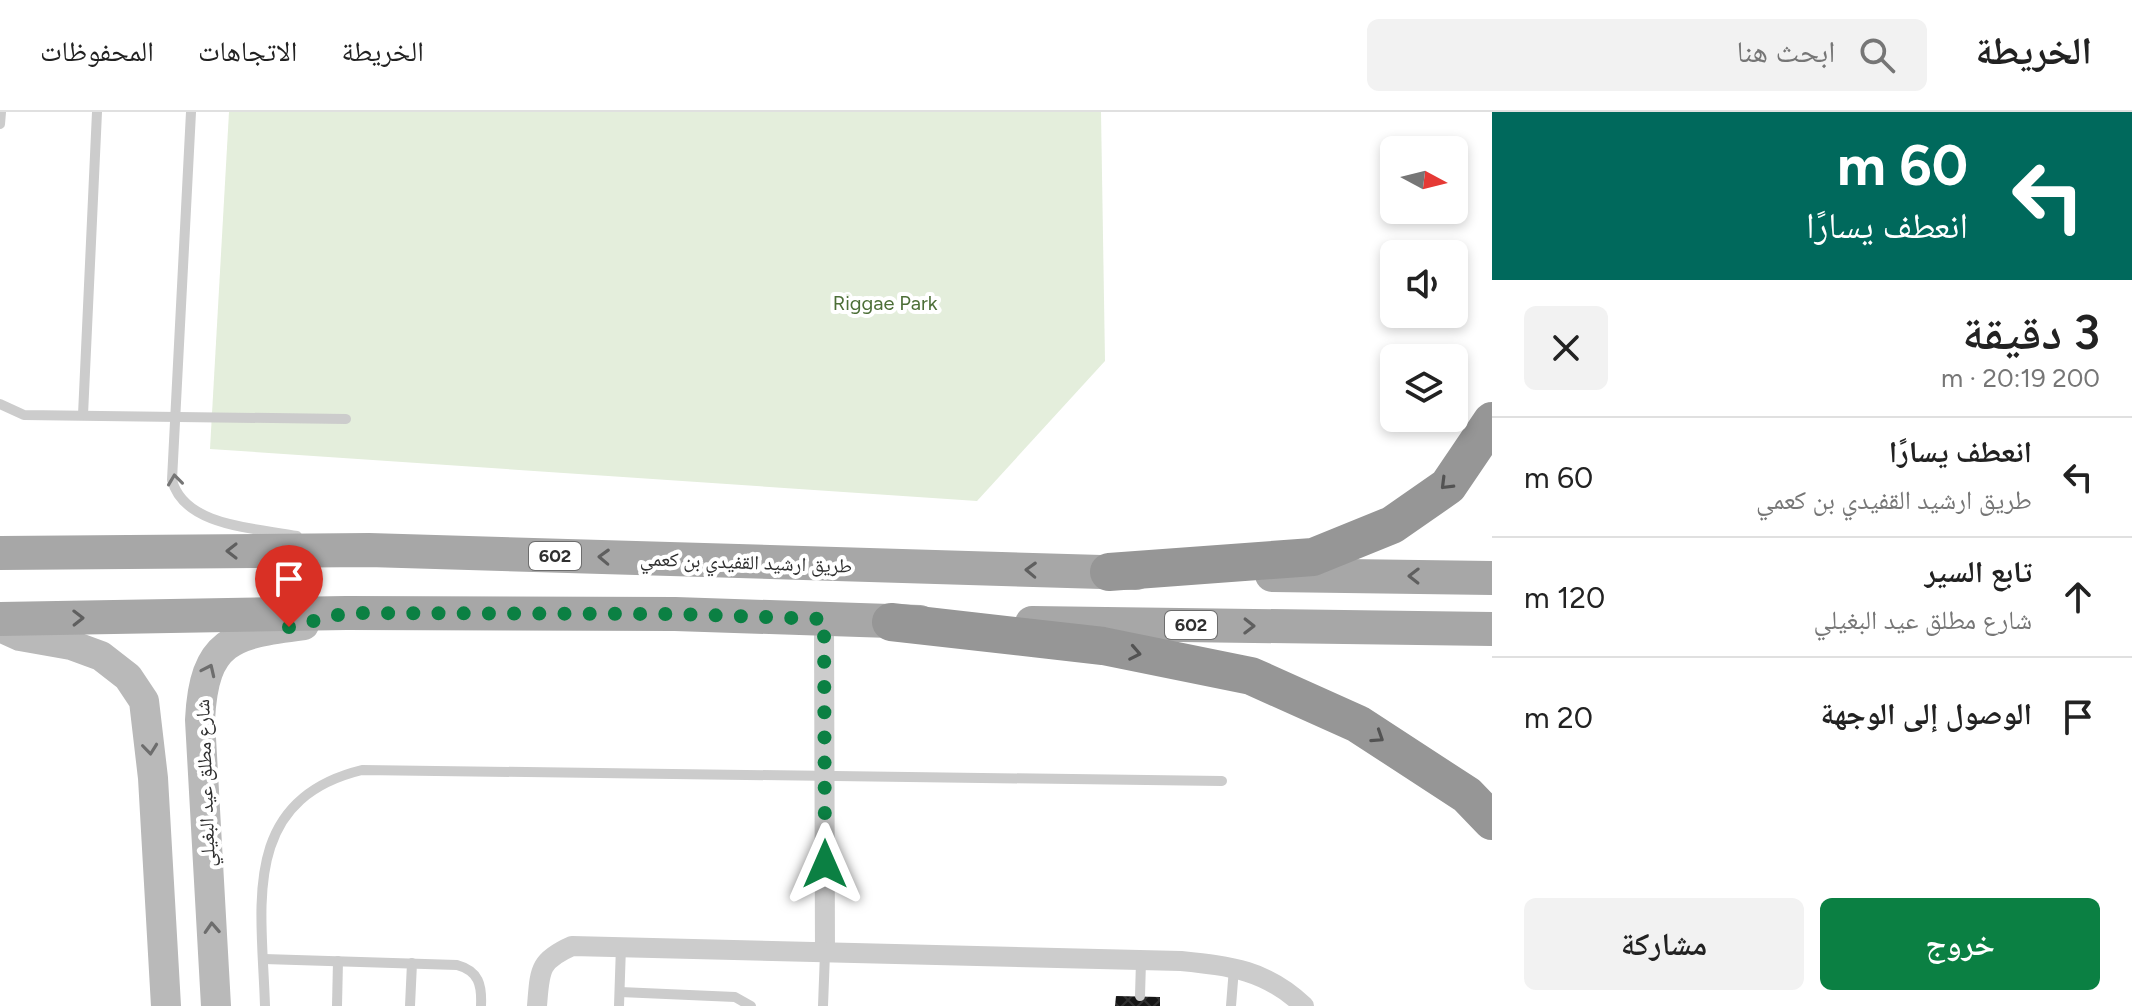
<!DOCTYPE html>
<html lang="ar">
<head>
<meta charset="utf-8">
<style>
  body { margin:0; font-family:Figtree,"Noto Naskh Arabic",sans-serif; background:#f2f2f2; color:#222; direction:rtl; height:100vh; display:flex; flex-direction:column; font-size:30px; white-space:nowrap }
  * { box-sizing:border-box; margin:0 }
  p { font-size:26px; color:#767676 }
  .icon { flex:none; width:44px; height:44px; fill:none; stroke:currentColor; stroke-width:2; stroke-linecap:round; stroke-linejoin:round }
  .map { position:relative; flex:1; overflow:hidden; direction:ltr }
  .side { display:flex; flex-direction:column; background:#fff; width:640px }
  .side>* { flex:none }
  .top-card { background:#00695c; color:#fff; overflow:hidden }
  .needle { width:52px; rotate:97deg }
  .fabs { position:absolute; left:1380px; top:24px; display:grid; gap:16px }
  .fabs a { display:grid; place-items:center; width:88px; height:88px; border-radius:12px; background:#fff; box-shadow:0 4px 12px #0003; font-size:40px }
  .pin { position:absolute; display:grid; place-items:center; width:68px; height:68px; color:#fff; margin:-82px -34px; border-radius:50% 50% 50% 0; rotate:-45deg; box-shadow:0 0 8px #0007 }
  .pin .icon { rotate:45deg }
  .me { position:absolute; width:88px; margin:-44px; rotate:0deg; stroke-linejoin:round; filter:drop-shadow(0 0 6px #0008) }
  .turn { display:flex; align-items:center; gap:28px; height:168px; padding:0 32px; font-size:36px }
  .turn .icon { width:104px; height:104px; stroke-width:2.5 }
  .turn b { display:block; font-size:56px; line-height:68px }
  .round { display:grid; place-items:center; flex:none; width:84px; height:84px; border-radius:12px; background:#f2f2f2 }
  .summary { display:flex; align-items:center; justify-content:space-between; height:136px; padding:0 32px }
  h1 { font-size:48px; font-weight:600; line-height:60px }
  .button { display:flex; gap:16px; margin-top:auto; padding:16px 32px }
  .button a { flex:1; height:92px; border-radius:12px; background:#0b8043; color:#fff; font-size:32px; font-weight:600; line-height:92px; text-align:center }
  .button a+a { background:#f2f2f2; color:#222 }
  ul { padding:0; list-style:none }
  li { display:flex; align-items:center; gap:24px; height:120px; padding:0 32px; border-top:2px solid #e0e0e0 }
  li div { flex:1 }
  li b { display:block; font-size:30px }
  li em { font-style:normal }
  header { display:flex; align-items:center; gap:48px; box-sizing:border-box; height:112px; padding:0 40px; background:#fff; border-bottom:2px solid #e0e0e0 }
  header strong { font-size:38px }
  nav { display:flex; gap:44px; margin-inline-start:auto; font-size:28px }
  .search { width:560px; height:72px; background:#f2f2f2; display:flex; align-items:center; gap:20px; box-sizing:border-box; padding:0 28px; border-radius:12px; color:#767676; font-size:30px }
  main { display:flex; flex:1; min-height:0 }
  .map>svg:first-child { display:block }
  .green { fill:#e4eedc }
  .building { fill:url(#building-cross-hatch) }
  .lines { fill:none; stroke-linecap:round; stroke-linejoin:round }
  .lane { stroke:#ccc; stroke-width:10 }
  .street { stroke:#ccc; stroke-width:20 }
  .secondary { stroke:#b9b9b9; stroke-width:30 }
  .primary { stroke:#a7a7a7; stroke-width:34 }
  .highway { stroke:#969696; stroke-width:38 }
  .oneway { stroke:#767676 }
  .oneway2 { stroke:#535353 }
  .oneway3 { stroke:#5f5f5f }
  .oneway4 { stroke:#6d6d6d }
  .route { stroke:#0b8043; stroke-width:14; stroke-dasharray:0 25.2 }
  .labels { text-anchor:middle; stroke-width:8; stroke-linejoin:round; paint-order:stroke }
  .shield { fill:#fff; stroke:#6d6d6d; stroke-width:2 }
  .shield-label { font-size:18px; font-weight:bold; fill:#2f2f2f }
  .park-label { font-size:20px; fill:#4d6f38; stroke:#fff }
  .street-label { font-size:20px; fill:#2f2f2f; stroke:#fff }
</style>
</head>
<body>
<header>
<strong>الخريطة</strong>
<div class="search"><svg class="icon" aria-label="search" viewBox="0 0 24 24"><circle cx="10" cy="10" r="6"/><path d="M15 15l6 6"/></svg>ابحث هنا</div>
<nav><a>الخريطة</a><a>الاتجاهات</a><a>المحفوظات</a></nav>
</header>
<main>
<section class="side">
<div class="top-card">
<div class="turn"><svg class="icon" aria-label="left" viewBox="0 0 24 24"><path d="M17 20v-9H6M10 6l-5 5 5 5"/></svg><div><b>60 m</b>انعطف يسارًا</div></div>
</div>
<div class="summary"><div><h1>3 دقيقة</h1><p>200 m · 20:19</p></div><a class="round"><svg class="icon" aria-label="close" viewBox="0 0 24 24"><path d="M6 6l12 12M18 6L6 18"/></svg></a></div>
<ul>
<li><svg class="icon" aria-label="left" viewBox="0 0 24 24"><path d="M17 20v-9H6M10 6l-5 5 5 5"/></svg><div><b>انعطف يسارًا</b><p>طريق ارشيد القفيدي بن كعمي</p></div><em>60 m</em></li>
<li><svg class="icon" aria-label="ahead" viewBox="0 0 24 24"><path d="M12 20V5M6 11l6-6 6 6"/></svg><div><b>تابع السير</b><p>شارع مطلق عيد البغيلي</p></div><em>120 m</em></li>
<li><svg class="icon" aria-label="arrive" viewBox="0 0 24 24"><path d="M6 21V4h12l-3 4 3 4H6"/></svg><div><b>الوصول إلى الوجهة</b></div><em>20 m</em></li>
</ul>
<div class="button"><a>خروج</a><a>مشاركة</a></div>
</section>
<div class="map">
<svg width="1492" height="894" viewBox="0 0 1492 894">
  <defs>
    <pattern id="building-cross-hatch" width="8" height="8" patternUnits="userSpaceOnUse" patternTransform="scale(2)"><rect width="8" height="8" fill="#161616"/><path d="M0 0l8 8M0 8l8-8" fill="none" stroke="#303030"/></pattern>
  </defs>
  <rect width="100%" height="100%" fill="#fff"/>
  <!-- green -->
  <polygon class="green" points="229,0 1101,0 1105,249 977,389 210,337"/>
  <!-- building -->
  <polygon class="building" points="1116,884 1160,885 1160,894 1115,894"/>
  <g class="lines">
    <!-- lane -->
    <g class="lane">
      <path d="M191 0 172 368C184 415 257 416 297 424"/>
      <polyline points="0,12 1,0"/>
      <polyline points="0,292 24,303 346,307"/>
      <polyline points="83,303 97,0"/>
      <path d="M264 847 457 853C479 859 482 873 481 894"/>
      <polyline points="620,880 735,885 751,894"/>
      <polyline points="1140,884 1141,849"/>
      <path d="M265 894C262 795 239 688 362 658L1222 669"/>
      <polyline points="337,894 338,849"/>
      <polyline points="410,894 412,851"/>
      <polyline points="619,894 621,834"/>
      <polyline points="823,894 825,841"/>
      <polyline points="1231,894 1234,856"/>
    </g>
    <!-- street -->
    <g class="street">
      <polyline points="824,507 825,841"/>
      <path d="M537 894C540 859 538 849 572 834L1181 849C1231 854 1266 858 1304 894"/>
    </g>
    <!-- secondary -->
    <g class="secondary">
      <polyline points="0,515 20,524 71,533 101,544 128,565 144,589 153,666 166,894"/>
      <path d="M216 894 200 608C204 528 232 522 304 513"/>
    </g>
    <!-- primary -->
    <g class="primary">
      <polyline points="0,441 369,438 1136,461"/>
      <polyline points="1272,463 1492,466"/>
      <polyline points="0,507 346,501 675,502 920,510"/>
      <polyline points="1032,511 1492,517"/>
    </g>
    <!-- highway -->
    <g class="highway">
      <polyline points="1109,460 1313,445 1392,413 1448,374 1492,309"/>
      <polyline points="891,510 1103,534 1251,564 1358,612 1467,683 1492,709"/>
    </g>
  </g>
  <!-- one-way arrows -->
  <defs><path id="oneway-chevron" d="M-2-3.5L2.5 0L-2 3.5" fill="none" stroke-width="1.6" stroke-linecap="round" stroke-linejoin="round" transform="scale(2)"/></defs>
  <use class="oneway" href="#oneway-chevron" transform="translate(175 368) rotate(-97)"/>
  <g class="oneway2">
    <use href="#oneway-chevron" transform="translate(1446 372) rotate(135)"/>
    <use href="#oneway-chevron" transform="translate(1135 541) rotate(11)"/>
    <use href="#oneway-chevron" transform="translate(1378 625) rotate(33)"/>
  </g>
  <g class="oneway3">
    <use href="#oneway-chevron" transform="translate(232 439) rotate(180)"/>
    <use href="#oneway-chevron" transform="translate(604 445) rotate(-178)"/>
    <use href="#oneway-chevron" transform="translate(1031 458) rotate(-178)"/>
    <use href="#oneway-chevron" transform="translate(1414 464) rotate(-179)"/>
    <use href="#oneway-chevron" transform="translate(78 506) rotate(-1)"/>
    <use href="#oneway-chevron" transform="translate(1249 514) rotate(1)"/>
  </g>
  <g class="oneway4">
    <use href="#oneway-chevron" transform="translate(209 558) rotate(-65)"/>
    <use href="#oneway-chevron" transform="translate(150 637) rotate(84)"/>
    <use href="#oneway-chevron" transform="translate(212 816) rotate(-93)"/>
  </g>
  <g class="lines">
    <!-- route -->
    <polyline class="route" points="289,515 346,501 675,502 824,507 825,752"/>
  </g>
  <g class="labels">
    <!-- shield labels -->
    <g class="shield">
      <rect x="529" y="430" width="52" height="28" rx="6"/>
      <rect x="1165" y="499" width="52" height="28" rx="6"/>
    </g>
    <g class="shield-label">
      <text x="555" y="450">602</text>
      <text x="1191" y="519">602</text>
    </g>
    <!-- park labels -->
    <g class="park-label">
      <text x="885" y="198">Riggae Park</text>
    </g>
    <!-- street labels -->
    <g class="street-label">
      <text transform="translate(746 450) rotate(2)" y="7">طريق ارشيد القفيدي بن كعمي</text>
      <text transform="translate(205 671) rotate(-92)" y="7">شارع مطلق عيد البغيلي</text>
    </g>
  </g>
</svg>
<div class="fabs">
<a><svg class="needle" viewBox="-14 -14 28 28"><path d="M0-13l5 13h-10z" fill="#e53935"/><path d="M0 13l5-13h-10z" fill="#767676"/></svg></a>
<a><svg class="icon" aria-label="sound" viewBox="0 0 24 24"><path d="M4 9h4l5-4v14l-5-4H4zM17 9q2 3 0 6"/></svg></a>
<a><svg class="icon" aria-label="layers" viewBox="0 0 24 24"><path d="M12 4l9 5-9 5-9-5zM3 14l9 5 9-5"/></svg></a>
</div>
<div class="pin" style="left:289px;top:515px;background:#d93025"><svg class="icon" aria-label="arrive" viewBox="0 0 24 24"><path d="M6 21V4h12l-3 4 3 4H6"/></svg></div>
<svg class="me" style="left:825px;top:752px" viewBox="-20 -20 40 40"><path d="M0-17L14 15 0 8-14 15z" fill="#0b8043" stroke="#fff" stroke-width="4"/></svg>
</div>
</main>
</body>
</html>
